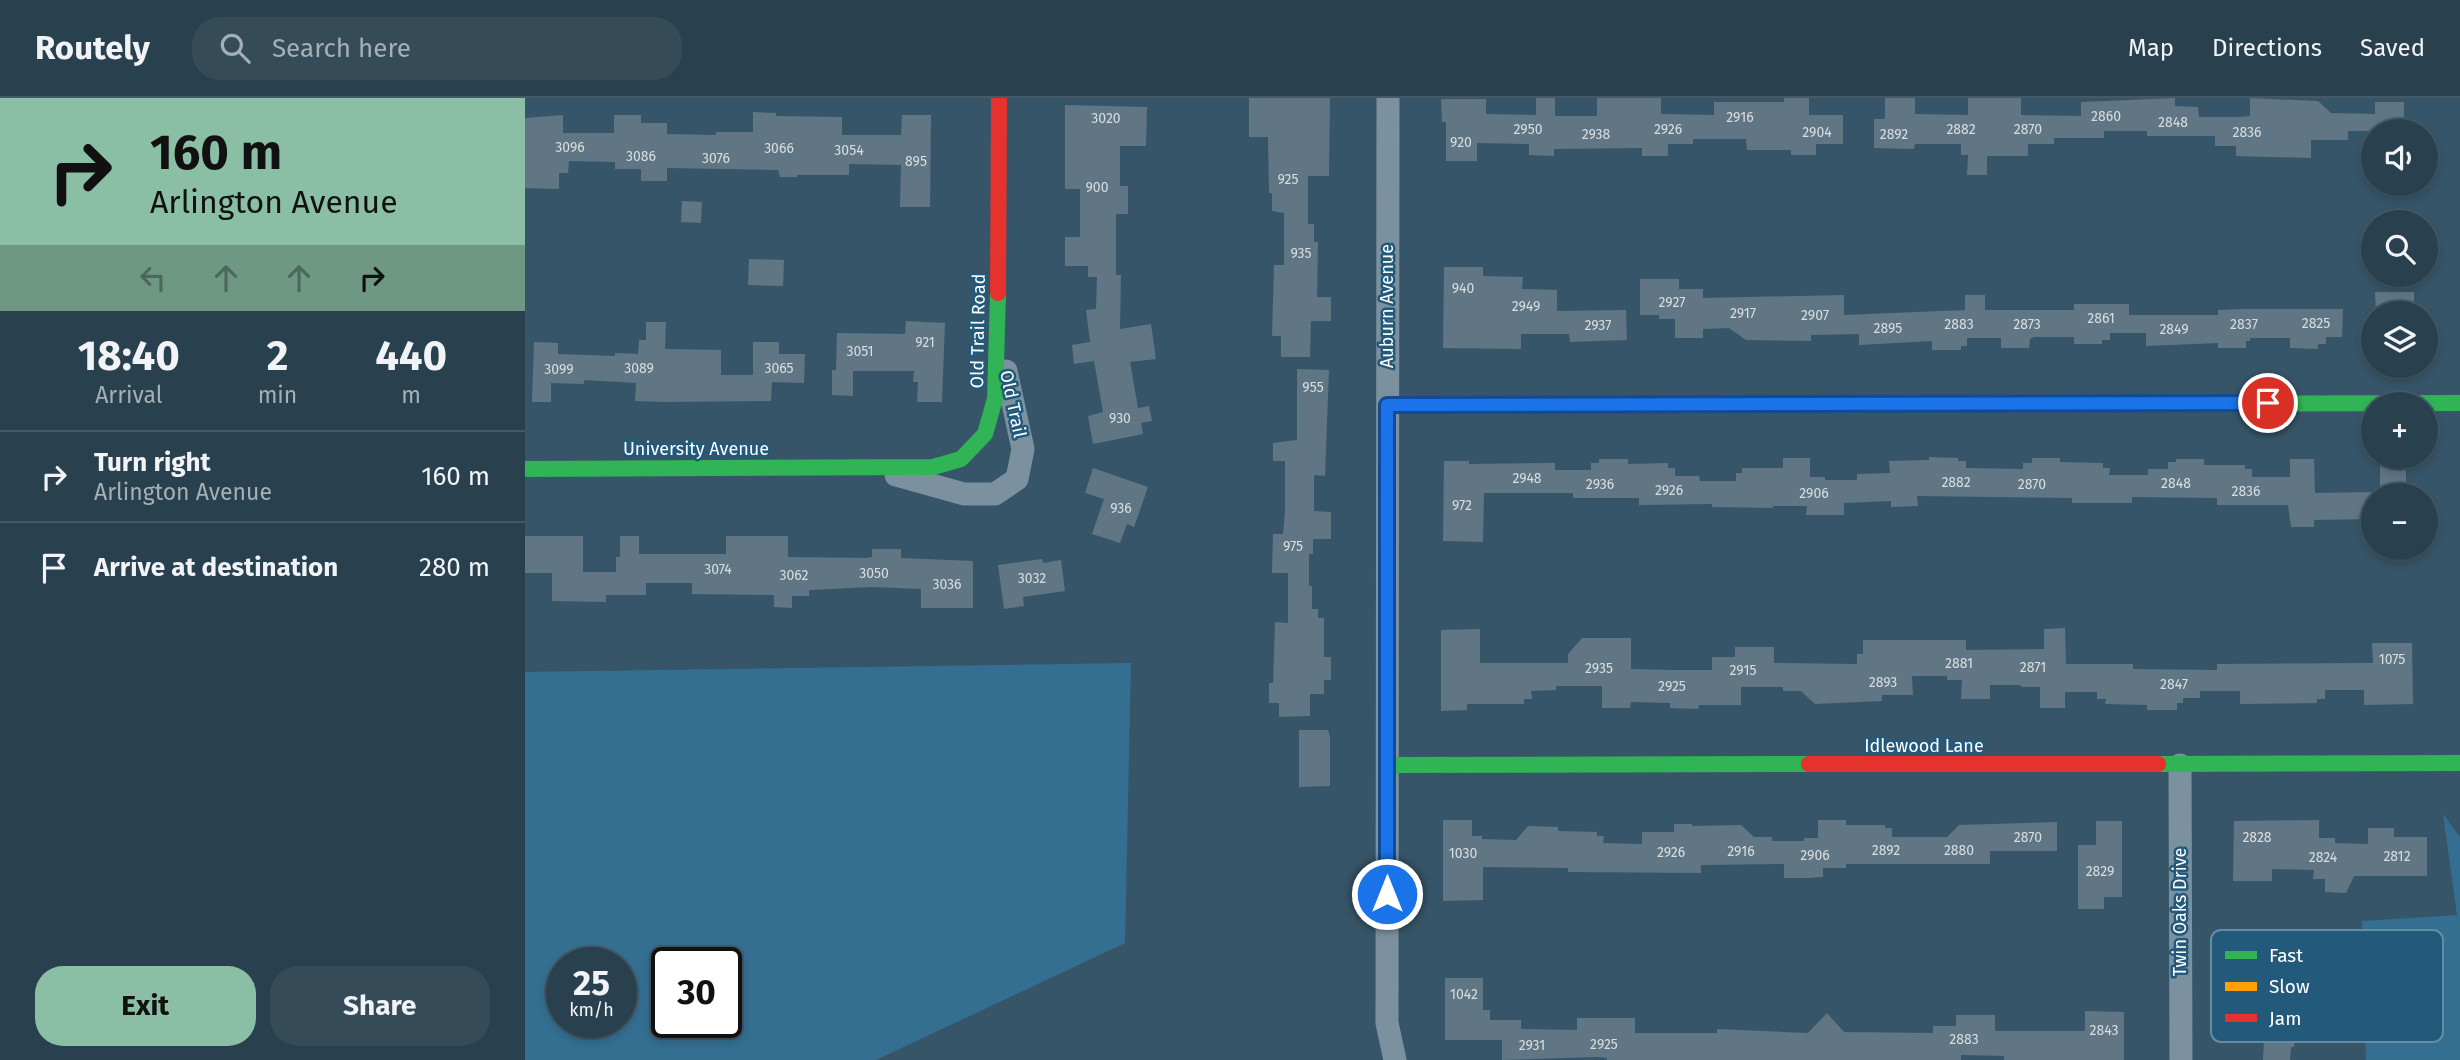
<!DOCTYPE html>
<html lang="en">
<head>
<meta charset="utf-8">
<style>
  body { margin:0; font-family:"Fira Sans",sans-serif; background:#354b58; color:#f1f3f6; height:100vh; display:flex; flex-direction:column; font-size:26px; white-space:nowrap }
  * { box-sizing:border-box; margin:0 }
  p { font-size:23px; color:#a5afb6 }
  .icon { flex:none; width:38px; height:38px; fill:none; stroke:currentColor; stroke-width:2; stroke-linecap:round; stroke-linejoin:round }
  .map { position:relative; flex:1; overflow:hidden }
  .drawer { display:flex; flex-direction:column; background:#29404e; width:525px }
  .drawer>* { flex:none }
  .banner { background:#8abfa5; color:#111; overflow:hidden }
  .fabs { position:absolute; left:1836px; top:21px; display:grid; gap:14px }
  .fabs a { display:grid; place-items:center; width:77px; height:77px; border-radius:50%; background:#29404e; box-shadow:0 4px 10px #0003,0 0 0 2px #455966; font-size:35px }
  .speed { position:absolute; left:21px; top:849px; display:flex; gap:14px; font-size:35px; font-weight:700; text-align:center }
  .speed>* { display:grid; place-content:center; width:91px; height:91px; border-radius:50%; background:#29404e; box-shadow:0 4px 10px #0003,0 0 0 2px #455966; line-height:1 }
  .speed small { font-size:18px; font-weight:400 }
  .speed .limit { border:4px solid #111; border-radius:10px; background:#fff; color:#111 }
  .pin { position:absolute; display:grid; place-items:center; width:60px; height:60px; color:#fff; margin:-30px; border:4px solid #fff; border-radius:50%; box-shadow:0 2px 7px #0007 }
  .me { position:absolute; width:77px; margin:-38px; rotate:0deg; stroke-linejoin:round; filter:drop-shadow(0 0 5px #0008) }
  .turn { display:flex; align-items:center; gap:24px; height:147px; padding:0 35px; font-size:32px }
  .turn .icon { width:91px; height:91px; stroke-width:2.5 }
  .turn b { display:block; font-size:49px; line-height:60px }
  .lanes { display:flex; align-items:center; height:66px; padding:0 35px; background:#0003; justify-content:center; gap:35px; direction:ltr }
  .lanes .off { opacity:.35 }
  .eta { display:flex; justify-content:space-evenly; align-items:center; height:119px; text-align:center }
  .eta b { font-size:42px; font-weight:700; line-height:49px }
  .cta { display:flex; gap:14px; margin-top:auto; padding:14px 35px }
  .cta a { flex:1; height:80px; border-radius:28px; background:#8abfa5; color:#111; font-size:28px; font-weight:700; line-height:80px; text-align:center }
  .cta a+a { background:#354b58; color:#f1f3f6 }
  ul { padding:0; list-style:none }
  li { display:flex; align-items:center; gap:21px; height:91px; padding:0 35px; border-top:2px solid #455966 }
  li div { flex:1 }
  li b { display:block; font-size:26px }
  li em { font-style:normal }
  header { display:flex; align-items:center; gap:42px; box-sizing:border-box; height:98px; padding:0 35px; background:#29404e; border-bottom:2px solid #455966 }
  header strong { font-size:33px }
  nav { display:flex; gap:38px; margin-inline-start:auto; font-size:24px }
  .search { width:490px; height:63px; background:#354b58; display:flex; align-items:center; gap:18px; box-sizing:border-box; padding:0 24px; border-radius:28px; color:#a5afb6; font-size:26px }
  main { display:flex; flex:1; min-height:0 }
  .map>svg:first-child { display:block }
  .green { fill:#346f91; fill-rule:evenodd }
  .building { fill:#607684 }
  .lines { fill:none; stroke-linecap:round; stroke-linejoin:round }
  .street { stroke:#7c919f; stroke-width:23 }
  .fast { stroke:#30b455; stroke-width:16 }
  .slow { stroke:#ff9f0a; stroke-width:16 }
  .jam { stroke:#e5322d; stroke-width:16 }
  .route-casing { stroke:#114b97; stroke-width:18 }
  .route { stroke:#1a73e8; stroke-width:12 }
  .labels { text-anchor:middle; stroke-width:5; stroke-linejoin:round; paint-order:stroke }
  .number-label { font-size:14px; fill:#d7dde0 }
  .street-label { font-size:18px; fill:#fff; stroke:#235a7c }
  .key { fill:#235a7c; stroke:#658ca3; stroke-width:2 }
  .key-label { font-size:19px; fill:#fff }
</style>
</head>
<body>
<header>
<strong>Routely</strong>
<div class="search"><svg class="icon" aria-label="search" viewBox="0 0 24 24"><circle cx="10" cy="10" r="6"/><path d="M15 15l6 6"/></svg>Search here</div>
<nav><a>Map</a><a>Directions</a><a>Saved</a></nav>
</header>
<main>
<section class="drawer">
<div class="banner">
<div class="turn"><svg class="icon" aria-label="right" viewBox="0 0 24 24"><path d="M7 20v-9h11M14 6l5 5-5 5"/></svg><div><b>160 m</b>Arlington Avenue</div></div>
<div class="lanes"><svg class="icon off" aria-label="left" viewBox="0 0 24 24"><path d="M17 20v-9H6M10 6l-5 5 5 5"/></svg><svg class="icon off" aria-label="ahead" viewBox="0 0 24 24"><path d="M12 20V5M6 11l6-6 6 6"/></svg><svg class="icon off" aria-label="ahead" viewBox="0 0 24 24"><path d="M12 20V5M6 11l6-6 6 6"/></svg><svg class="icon" aria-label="right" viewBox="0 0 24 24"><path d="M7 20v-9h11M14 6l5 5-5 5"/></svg></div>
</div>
<div class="eta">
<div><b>18:40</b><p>Arrival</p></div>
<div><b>2</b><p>min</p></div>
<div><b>440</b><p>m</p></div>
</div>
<ul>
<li><svg class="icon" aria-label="right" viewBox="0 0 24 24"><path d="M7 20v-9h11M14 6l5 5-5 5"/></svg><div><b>Turn right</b><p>Arlington Avenue</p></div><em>160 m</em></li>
<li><svg class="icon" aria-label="arrive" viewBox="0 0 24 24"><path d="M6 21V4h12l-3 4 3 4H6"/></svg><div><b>Arrive at destination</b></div><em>280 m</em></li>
</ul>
<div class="cta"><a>Exit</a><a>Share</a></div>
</section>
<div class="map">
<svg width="1935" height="962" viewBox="0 0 1935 962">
  <rect width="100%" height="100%" fill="#375568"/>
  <!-- green -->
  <g class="green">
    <path d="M606 565 600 845 351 962H0V574ZM37 864H96V924H37ZM142 864H201V924H142Z"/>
    <polygon points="1918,716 1935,739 1935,962 1841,962 1837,823 1932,817"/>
  </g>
  <!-- building -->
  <g class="building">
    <polygon points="724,0 805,0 804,78 783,78 783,126 789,126 789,144 793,144 792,199 806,199 806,223 786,223 785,259 756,259 756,238 747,238 749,167 759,167 759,115 747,113 747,95 744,95 743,39 724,39"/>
    <polygon points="1011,0 1030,0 1030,18 1072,18 1072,0 1136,0 1136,16 1189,17 1189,4 1259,4 1259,0 1284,0 1284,17 1318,17 1318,46 1291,46 1291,57 1266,57 1266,52 1222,52 1221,41 1168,41 1168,46 1143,46 1143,58 1117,58 1117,50 1029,51 1029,58 1004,57 1004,46 952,45 952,63 921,63 921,24 917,24 916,1 961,1 961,16 1011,17"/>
    <polygon points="1360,0 1390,0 1390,16 1443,17 1443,0 1496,0 1496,17 1556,18 1556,4 1650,0 1650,8 1673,9 1674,19 1714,19 1725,18 1725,0 1793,3 1806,15 1850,16 1850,4 1879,4 1879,33 1823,33 1823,42 1786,42 1786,60 1711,58 1711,48 1690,48 1690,38 1622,38 1622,33 1579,33 1579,40 1529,40 1529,46 1503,46 1503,58 1462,58 1462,77 1442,77 1443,57 1436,57 1436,46 1390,46 1389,51 1349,50 1349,21 1360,21"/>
    <polygon points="540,7 622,9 621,48 595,48 595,88 603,88 603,116 591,116 591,177 596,177 595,231 626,226 631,261 605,264 613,310 624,308 627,323 616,325 618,336 568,346 563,318 578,314 569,263 549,266 547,247 565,244 561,212 571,211 572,179 563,179 563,168 540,168 540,139 555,139 555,91 540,91"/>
    <polygon points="228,14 251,15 251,18 317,19 317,37 376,37 377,17 406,17 405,109 375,109 376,67 324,66 324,77 272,77 272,79 255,79 253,72 142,70 142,83 116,83 116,71 90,71 90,64 44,63 43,75 34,75 34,91 0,90 0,20 38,17 38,35 89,35 89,17 116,17 116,25 142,25 142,36 191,37 191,34 228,34"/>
    <polygon points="157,103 177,104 176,125 156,124"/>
    <polygon points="224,161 259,162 258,188 223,187"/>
    <polygon points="919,169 958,169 958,178 998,179 997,191 1032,192 1032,213 1101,212 1102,242 1045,244 1044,236 996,236 996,251 918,250"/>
    <polygon points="1115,181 1154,181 1154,191 1178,191 1178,200 1319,197 1319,217 1440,212 1440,197 1460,197 1460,212 1549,212 1549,206 1604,206 1604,217 1693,217 1693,212 1718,211 1818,211 1817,239 1801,239 1801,246 1793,246 1793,251 1765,250 1765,240 1725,240 1725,243 1721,243 1721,250 1693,250 1693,245 1621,248 1621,235 1585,235 1585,242 1577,242 1577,246 1549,246 1549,239 1509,239 1505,241 1504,250 1476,250 1476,240 1442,240 1442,248 1436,248 1436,252 1407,252 1407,243 1334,247 1334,236 1286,237 1286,243 1221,242 1204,230 1178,231 1178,240 1150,240 1150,221 1134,221 1134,217 1115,217"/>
    <polygon points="1850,194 1889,194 1889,215 1851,215"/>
    <polygon points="381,223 420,225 417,304 392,304 393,284 388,284 389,273 328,273 328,298 307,297 307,272 311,272 312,235 380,236"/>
    <polygon points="121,224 141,224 140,251 196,252 196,277 228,277 228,244 254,244 254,256 280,256 279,285 247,284 246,303 138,304 110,303 111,285 59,282 59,286 26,285 26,304 7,304 9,244 33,245 33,256 90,258 90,255 113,256 114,242 121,242"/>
    <polygon points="772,271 804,272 800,378 789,377 789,413 806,414 806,441 788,441 788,456 784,456 784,488 787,488 787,511 793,511 793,520 799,520 799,559 806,559 806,582 799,582 799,596 785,596 785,618 754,619 754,605 744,605 744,585 748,585 750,524 763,525 763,475 747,475 748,436 758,436 760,413 760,363 748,363 748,345 772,342"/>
    <polygon points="1404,359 1433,360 1433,363 1441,363 1441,370 1498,371 1498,365 1507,365 1507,360 1535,360 1535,364 1578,365 1578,370 1585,370 1584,377 1623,377 1623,371 1643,371 1643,364 1651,364 1651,361 1679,361 1679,367 1720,367 1720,371 1727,371 1727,379 1765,379 1765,361 1789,361 1790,395 1848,394 1848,421 1789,422 1789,429 1766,429 1763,407 1692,407 1692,400 1607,399 1607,405 1547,405 1547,400 1392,398 1393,408 1366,409 1366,403 1319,405 1319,417 1281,417 1282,408 1248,408 1248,410 1187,409 1187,406 1114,407 1114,400 1048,400 1048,395 959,395 958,444 918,443 919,363 944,363 944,366 1030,365 1030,372 1066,372 1066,365 1074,365 1074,361 1103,361 1103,366 1143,365 1143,370 1150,370 1150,378 1174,378 1175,383 1211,383 1211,375 1217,375 1217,370 1258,370 1258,360 1285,360 1285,379 1300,379 1300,382 1332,382 1332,376 1365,375 1364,363 1404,362"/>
    <rect x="1855" y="365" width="26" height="32"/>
    <polygon points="568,370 623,389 609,429 602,426 595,445 567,436 579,401 560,395"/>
    <polygon points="0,438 58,438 58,474 91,474 91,459 95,459 95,438 114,438 114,456 201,456 201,438 263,438 263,459 342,460 347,459 347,451 376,451 376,460 448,463 448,510 396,510 396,491 347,489 284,492 284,498 267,498 267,510 249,509 249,497 167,496 167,485 121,485 121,497 81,497 81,504 27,503 27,475 0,475"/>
    <polygon points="517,461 518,465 536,462 540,493 498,499 499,508 479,511 473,467"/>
    <polygon points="1540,530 1541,566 1608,566 1608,571 1692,572 1692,566 1848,565 1847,545 1887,545 1888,606 1839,607 1839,592 1800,592 1800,601 1792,601 1792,605 1715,606 1715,593 1675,593 1675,600 1658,600 1658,605 1652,605 1652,612 1622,612 1622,607 1580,606 1581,601 1572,601 1572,594 1540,594 1540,610 1515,610 1515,589 1496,589 1496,587 1465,587 1465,601 1436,601 1437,582 1422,582 1422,578 1387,578 1388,597 1357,597 1357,603 1290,606 1276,593 1258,593 1258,589 1216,589 1216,607 1174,607 1173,611 1145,610 1145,605 1106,604 1105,610 1077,610 1077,588 1031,588 1031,592 1006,593 1007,601 999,601 999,606 942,606 942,612 916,613 916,532 955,531 955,565 1043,565 1043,556 1057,540 1106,540 1106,571 1146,572 1187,572 1187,559 1210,559 1210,549 1249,549 1249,565 1332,566 1332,556 1338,556 1338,542 1441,542 1441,552 1519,551 1519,531"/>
    <polygon points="774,632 803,632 805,639 805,688 774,689"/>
    <polygon points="918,722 947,722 947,738 957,738 957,741 991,742 1003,728 1033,729 1033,733 1072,734 1072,738 1079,738 1078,745 1117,746 1117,734 1149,734 1149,726 1167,726 1167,728 1216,727 1229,739 1247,739 1247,743 1279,743 1279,740 1293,740 1293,722 1321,722 1321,727 1360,727 1360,730 1367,730 1367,739 1422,739 1434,727 1532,724 1532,753 1465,753 1465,766 1321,766 1321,770 1298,770 1298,779 1284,780 1259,780 1259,766 1176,767 1176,775 1043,774 1043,770 958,769 958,802 918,803"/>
    <polygon points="1794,722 1794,740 1810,740 1810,745 1843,746 1843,730 1869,730 1869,739 1902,739 1902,778 1829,778 1821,795 1800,794 1800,781 1788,781 1789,772 1747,771 1747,783 1708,783 1709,723"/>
    <polygon points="1571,723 1597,723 1597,799 1579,799 1579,811 1553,811 1553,747 1571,747"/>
    <polygon points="1727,839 1727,841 1769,841 1769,918 1771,918 1769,949 1766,949 1765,962 1738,962 1739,941 1708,939 1710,912 1732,914 1732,870 1714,870 1714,866 1709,866 1709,840"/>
    <polygon points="920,880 958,880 958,912 965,912 965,922 996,922 996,931 1052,932 1052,920 1110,920 1110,935 1192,935 1192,931 1283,935 1302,915 1319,934 1408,935 1408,928 1431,928 1431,917 1470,917 1470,933 1560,933 1560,913 1599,914 1599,962 1479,962 1479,958 1436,957 1436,962 1082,962 1082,960 1072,959 977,962 977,942 920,942"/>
  </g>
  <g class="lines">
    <!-- street -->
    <g class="street">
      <polyline points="863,0 862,925 870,962"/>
      <polyline points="371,377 439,396 470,396 492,381 498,351 481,273"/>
      <polyline points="1655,667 1656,962"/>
    </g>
    <!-- fast -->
    <g class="fast">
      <polyline points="1628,306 1935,305"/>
      <polyline points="862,307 1293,306"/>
      <polyline points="0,371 408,369 436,361 460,336 470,301 473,195"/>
      <polyline points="1633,666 1935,665"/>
      <polyline points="862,667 1284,666"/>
    </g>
    <!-- slow -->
    <polyline class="slow" points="1293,306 1628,306"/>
    <!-- jam -->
    <g class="jam">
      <polyline points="473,195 474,0"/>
      <polyline points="1284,666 1633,666"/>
    </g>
  </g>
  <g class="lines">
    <!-- route casing -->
    <g class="route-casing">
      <polyline id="route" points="862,796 862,307 1743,305"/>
    </g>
    <!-- route -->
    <use href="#route" class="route"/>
  </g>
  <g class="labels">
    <!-- number labels -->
    <g class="number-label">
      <text x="1581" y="23">2860</text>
      <text x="1215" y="24">2916</text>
      <text x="581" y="25">3020</text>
      <text x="1648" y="29">2848</text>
      <text x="1003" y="36">2950</text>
      <text x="1143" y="36">2926</text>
      <text x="1436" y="36">2882</text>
      <text x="1503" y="36">2870</text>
      <text x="1292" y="39">2904</text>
      <text x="1722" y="39">2836</text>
      <text x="1071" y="41">2938</text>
      <text x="1369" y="41">2892</text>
      <text x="936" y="49">920</text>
      <text x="45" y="54">3096</text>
      <text x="254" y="55">3066</text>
      <text x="324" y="57">3054</text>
      <text x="116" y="63">3086</text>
      <text x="191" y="65">3076</text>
      <text x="391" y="68">895</text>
      <text x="763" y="86">925</text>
      <text x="572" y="94">900</text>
      <text x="776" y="160">935</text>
      <text x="938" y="195">940</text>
      <text x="1147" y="209">2927</text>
      <text x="1001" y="213">2949</text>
      <text x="1218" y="220">2917</text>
      <text x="1290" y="222">2907</text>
      <text x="1576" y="225">2861</text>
      <text x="1791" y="230">2825</text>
      <text x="1434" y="231">2883</text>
      <text x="1502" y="231">2873</text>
      <text x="1719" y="231">2837</text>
      <text x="1073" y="232">2937</text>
      <text x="1363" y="235">2895</text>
      <text x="1649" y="236">2849</text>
      <text x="400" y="249">921</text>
      <text x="335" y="258">3051</text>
      <text x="114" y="275">3089</text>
      <text x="254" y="275">3065</text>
      <text x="34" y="276">3099</text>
      <text x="788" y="294">955</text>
      <text x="595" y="325">930</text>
      <text x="1002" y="385">2948</text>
      <text x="1431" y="389">2882</text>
      <text x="1651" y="390">2848</text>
      <text x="1075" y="391">2936</text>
      <text x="1507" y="391">2870</text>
      <text x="1144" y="397">2926</text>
      <text x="1721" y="398">2836</text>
      <text x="1289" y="400">2906</text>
      <text x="937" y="412">972</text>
      <text x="596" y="415">936</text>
      <text x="768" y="453">975</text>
      <text x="193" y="476">3074</text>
      <text x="349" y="480">3050</text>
      <text x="269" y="482">3062</text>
      <text x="507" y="485">3032</text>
      <text x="422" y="491">3036</text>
      <text x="1867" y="566">1075</text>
      <text x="1434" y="570">2881</text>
      <text x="1508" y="574">2871</text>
      <text x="1074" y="575">2935</text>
      <text x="1218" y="577">2915</text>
      <text x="1358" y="589">2893</text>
      <text x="1649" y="591">2847</text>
      <text x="1147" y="593">2925</text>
      <text x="1503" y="744">2870</text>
      <text x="1732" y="744">2828</text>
      <text x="1361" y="757">2892</text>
      <text x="1434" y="757">2880</text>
      <text x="1216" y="758">2916</text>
      <text x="1146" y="759">2926</text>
      <text x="938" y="760">1030</text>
      <text x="1290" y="762">2906</text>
      <text x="1872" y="763">2812</text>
      <text x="1798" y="764">2824</text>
      <text x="1575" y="778">2829</text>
      <text x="939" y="901">1042</text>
      <text x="1579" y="937">2843</text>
      <text x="1439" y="946">2883</text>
      <text x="1079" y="951">2925</text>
      <text x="1007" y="952">2931</text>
    </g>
    <!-- street labels -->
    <g class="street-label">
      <text transform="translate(862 208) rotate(-90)" y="6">Auburn Avenue</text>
      <text transform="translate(453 233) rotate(-89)" y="6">Old Trail Road</text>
      <text transform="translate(488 306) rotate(78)" y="6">Old Trail</text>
      <text x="171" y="357">University Avenue</text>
      <text x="1399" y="654">Idlewood Lane</text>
      <text transform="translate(1655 814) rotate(-90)" y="6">Twin Oaks Drive</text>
    </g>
  </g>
  <!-- legend -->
  <rect x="1686" y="832" width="232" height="112" rx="10" class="key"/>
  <rect x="1700" y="853" width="32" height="8" fill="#30b455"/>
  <rect x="1700" y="884" width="32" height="9" fill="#ff9f0a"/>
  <rect x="1700" y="916" width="32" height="8" fill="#e5322d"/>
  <g class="key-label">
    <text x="1744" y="864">Fast</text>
    <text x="1744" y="895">Slow</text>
    <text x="1744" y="927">Jam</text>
  </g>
</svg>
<div class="fabs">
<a><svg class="icon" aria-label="sound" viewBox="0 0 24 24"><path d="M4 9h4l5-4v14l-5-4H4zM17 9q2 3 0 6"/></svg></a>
<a><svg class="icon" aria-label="search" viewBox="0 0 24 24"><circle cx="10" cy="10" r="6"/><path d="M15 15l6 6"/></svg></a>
<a><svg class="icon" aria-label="layers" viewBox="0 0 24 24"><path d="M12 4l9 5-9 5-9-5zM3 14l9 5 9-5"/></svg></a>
<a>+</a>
<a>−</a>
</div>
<div class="speed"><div>25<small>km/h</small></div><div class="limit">30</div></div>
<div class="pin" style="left:1743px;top:305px;background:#d93025"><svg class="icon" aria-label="arrive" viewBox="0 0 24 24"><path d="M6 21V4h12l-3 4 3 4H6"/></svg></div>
<svg class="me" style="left:862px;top:796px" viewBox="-20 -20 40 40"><circle r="17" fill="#1a73e8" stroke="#fff" stroke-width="3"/><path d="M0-11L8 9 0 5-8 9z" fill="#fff"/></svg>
</div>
</main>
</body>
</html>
